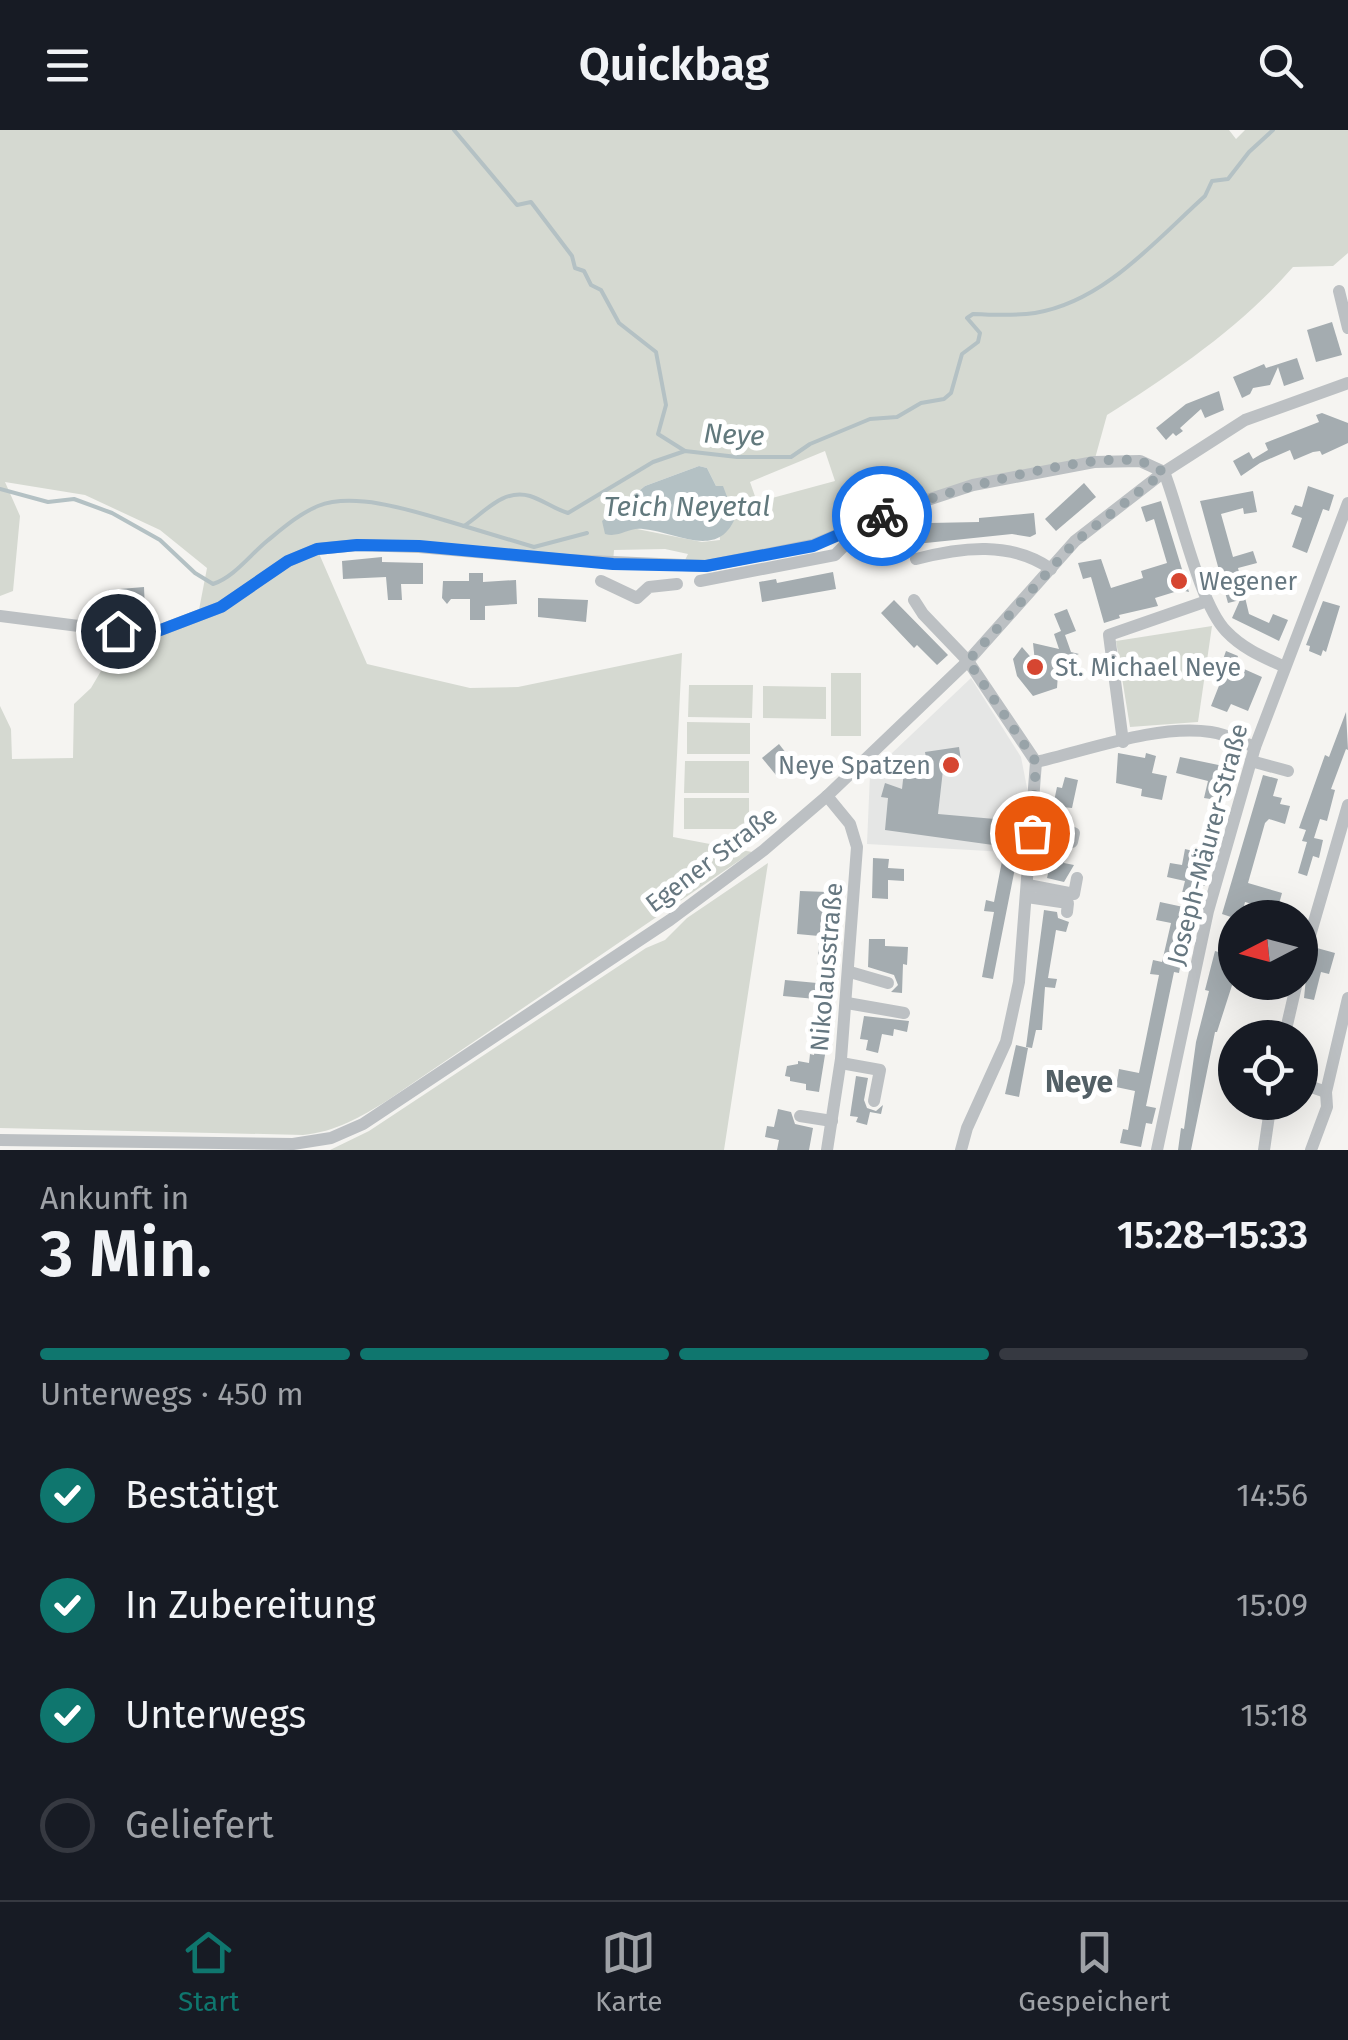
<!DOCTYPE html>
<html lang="de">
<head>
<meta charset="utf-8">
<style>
  body { margin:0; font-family:"Fira Sans",sans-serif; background:#20242c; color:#f1f3f6; height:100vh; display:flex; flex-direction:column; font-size:38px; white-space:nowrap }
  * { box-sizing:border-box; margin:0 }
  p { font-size:32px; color:#9ea1a6 }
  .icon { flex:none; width:55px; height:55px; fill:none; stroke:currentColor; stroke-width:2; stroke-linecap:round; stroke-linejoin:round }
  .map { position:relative; height:1020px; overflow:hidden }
  .drawer { display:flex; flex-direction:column; background:#171b24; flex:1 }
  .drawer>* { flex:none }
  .needle { width:65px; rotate:264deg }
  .tools { position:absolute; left:1218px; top:770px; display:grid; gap:20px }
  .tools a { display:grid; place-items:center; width:100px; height:100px; border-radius:50%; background:#171b24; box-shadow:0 10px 40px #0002; font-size:50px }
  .pin { position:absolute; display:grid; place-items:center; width:85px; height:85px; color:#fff; margin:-42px; border:5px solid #fff; border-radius:50%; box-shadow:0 2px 10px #0007 }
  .courier { position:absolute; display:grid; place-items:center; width:100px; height:100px; margin:-50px; border:8px solid #1a73e8; border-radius:50%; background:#fff; color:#222; box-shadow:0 2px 12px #0007 }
  .headline em { font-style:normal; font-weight:600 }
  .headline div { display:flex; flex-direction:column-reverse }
  .headline { display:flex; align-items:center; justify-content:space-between; height:170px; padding:0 40px }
  h1 { font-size:65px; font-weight:600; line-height:75px }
  .bar { display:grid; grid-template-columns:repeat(4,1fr); gap:15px 10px; align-content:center; height:120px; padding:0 40px }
  .bar i { height:12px; border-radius:8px; background:#363941 }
  .bar .selected { background:#0f766e }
  .bar p { grid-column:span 4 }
  ol { padding:0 40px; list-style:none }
  li { display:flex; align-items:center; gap:30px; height:110px }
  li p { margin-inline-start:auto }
  li .icon { padding:10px; border-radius:50%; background:#0f766e; color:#fff; stroke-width:4 }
  li:last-child { color:#9ea1a6 }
  li i { width:55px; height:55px; border:5px solid #363941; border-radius:50% }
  header { display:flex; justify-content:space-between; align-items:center; height:130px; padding:0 40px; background:#171b24; font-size:45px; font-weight:600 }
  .tabs { display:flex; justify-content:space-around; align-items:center; height:140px; border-top:2px solid #363941; background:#171b24; font-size:28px; color:#9ea1a6 }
  .tabs a { display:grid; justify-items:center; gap:5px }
  .tabs .selected { color:#0f766e }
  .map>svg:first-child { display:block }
  .built { fill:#e5e6e5 }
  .green { fill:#d5d9d1; fill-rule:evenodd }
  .water { fill:#b4c1c4 }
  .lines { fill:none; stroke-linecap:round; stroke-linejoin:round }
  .stream { stroke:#b4c1c4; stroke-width:4 }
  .building { fill:#a4acb0 }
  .minor { stroke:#bcc0c3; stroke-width:12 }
  .done { stroke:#98a3a8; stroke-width:10; stroke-dasharray:0 18 }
  .route { stroke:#1a73e8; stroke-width:12 }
  .poi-dot { fill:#d64631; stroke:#fff; stroke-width:4 }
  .labels { text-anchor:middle; stroke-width:10; stroke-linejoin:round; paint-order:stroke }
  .poi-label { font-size:25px; fill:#667780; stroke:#fff; text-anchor:start }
  .street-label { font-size:25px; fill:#667780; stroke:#fff }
  .water-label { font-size:28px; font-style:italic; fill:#62797d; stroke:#fff }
  .quarter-label { font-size:30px; font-weight:bold; fill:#536066; stroke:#fff }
</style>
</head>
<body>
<header><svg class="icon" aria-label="menu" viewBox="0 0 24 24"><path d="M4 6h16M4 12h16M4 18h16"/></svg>Quickbag<svg class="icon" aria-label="search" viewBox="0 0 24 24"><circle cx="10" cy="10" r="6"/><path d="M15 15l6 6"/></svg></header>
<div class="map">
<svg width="1348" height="1020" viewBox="0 0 1348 1020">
  <rect width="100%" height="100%" fill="#f5f4f1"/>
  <polygon class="built" points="971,548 1021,627 1028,663 1023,723 867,714 870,644"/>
  <g class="green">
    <path d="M0,0h1229l7,9 9,-9h103v123l-15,13 -40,1c-52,60 -120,106 -186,148l-13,47 -121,23 -160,60 -130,19 5,-10 -23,-5 -51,1 -1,13 -194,-16 -102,2 50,115 103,24 48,-1 164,-34 -9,184 79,15 -364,248c-27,17 -53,32 -85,35l-303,-7v-422l11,23 1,30 61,-1 1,-54 17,-16 10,-17 97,-56 9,-47 -47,-38 -75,-35 -80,-13 15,34 -7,75 -13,5zM825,321l10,30 -78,21 -7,-20zM699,336l8,2 9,18 4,54 -18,2 -100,-20 43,-36z"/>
    <polygon points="1212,496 1198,592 1130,597 1116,511"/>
    <rect x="831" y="543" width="30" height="63"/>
    <polygon points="689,555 753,555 752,588 688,587"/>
    <polygon points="763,556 826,557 826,589 763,588"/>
    <polygon points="687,592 750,593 750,624 687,624"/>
    <polygon points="685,631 749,631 749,663 684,663"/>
    <rect x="684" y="668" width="65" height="31"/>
    <polygon points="768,733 724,1020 330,1020 369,1001 646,818 665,810 687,788"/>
  </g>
  <path class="water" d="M699,336l8,2 9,18h7l12,32c-17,42 -59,14 -92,11 -15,-2 -23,9 -38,5l-3,-13 43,-35z"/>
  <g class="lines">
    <g class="stream">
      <polyline points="454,0 517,75 531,72 572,126 575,138 584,141 591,155 601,160 619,193 656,222 666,275 658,304 685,321"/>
      <path d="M0,359l48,13 26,-3 38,14 48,27 35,33 18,11c21,-7 36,-28 54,-43 16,-13 32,-27 51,-35 40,-16 107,9 146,20 20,-13 39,-38 66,-30 13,4 24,13 38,17l85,-51 32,-11 52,6h54l19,-13 60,-25 27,-2 24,-14 23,-4 7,-6 11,-39 16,-12 2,-9 -13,-15 6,-4c20,1 42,2 62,-1 69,-11 121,-73 170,-117l7,-15 16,-2 21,-27 24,-22"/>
      <polyline points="464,396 534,417 587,403"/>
    </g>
  </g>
  <g class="building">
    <polygon points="1332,192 1342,225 1316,232 1307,200"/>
    <polygon points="1297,228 1304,249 1284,256 1278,237 1270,255 1253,258 1250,264 1242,268 1233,247 1264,234 1266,238"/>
    <polygon points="1219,261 1224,280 1205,288 1201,279 1180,298 1183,301 1176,306 1173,303 1166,310 1156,298 1186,274"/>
    <polygon points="1322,283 1348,293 1348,313 1322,325 1320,321 1313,322 1294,330 1290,320 1260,333 1241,346 1233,331 1249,322 1253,329 1268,320 1265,313 1319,292 1316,285"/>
    <polygon points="1084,353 1096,367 1056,401 1045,389"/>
    <polygon points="1308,356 1334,365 1329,381 1323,379 1307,423 1292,417 1302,388 1291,384 1295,375 1302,377"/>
    <polygon points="1253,361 1257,382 1244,384 1243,378 1221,384 1233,427 1253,421 1257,433 1238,438 1249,484 1269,493 1273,484 1288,490 1279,511 1232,488 1240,470 1228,473 1200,371"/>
    <polygon points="1161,371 1189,462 1181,460 1155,468 1158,476 1119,485 1120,488 1104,493 1091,447 1083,449 1078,433 1101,429 1111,458 1143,448 1141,441 1167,433 1154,389 1146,392 1141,377"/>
    <polygon points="1034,383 1036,404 1030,407 1012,404 916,414 915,397 928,396 929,393 979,392 979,388"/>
    <polygon points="382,427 382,432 423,433 423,454 401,454 402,470 388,470 386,447 343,449 342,431"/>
    <polygon points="833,442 836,459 762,472 759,452 776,449 777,453"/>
    <polygon points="469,443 483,443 483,452 516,450 517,474 485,476 485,490 470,490 470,469 451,469 447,474 442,468 443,451 469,451"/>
    <polygon points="144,457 145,481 118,484 119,491 105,489 103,474 109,473 108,460"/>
    <polygon points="538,468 588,470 586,492 538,487"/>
    <polygon points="894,470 948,525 937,535 917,515 914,518 881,483"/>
    <polygon points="1323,471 1340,476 1326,522 1323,520 1321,526 1309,521 1310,516 1306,515"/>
    <polygon points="1067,479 1076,501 1065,505 1071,522 1079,524 1052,534 1058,544 1057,558 1033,566 1017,546 1013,529 1022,517 1035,532 1033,513 1059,519 1054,504 1061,501 1054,484"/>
    <polygon points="1226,521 1238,526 1235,535 1262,547 1248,581 1231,574 1227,582 1211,576 1222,548 1217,546"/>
    <polygon points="1346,582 1348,620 1346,619 1331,659 1335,660 1327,691 1320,689 1314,708 1323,710 1319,728 1313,726 1307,746 1298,743 1307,712 1302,711 1306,700 1299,698 1325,625 1329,627"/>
    <polygon points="779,614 793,632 776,645 762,628"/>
    <polygon points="959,617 962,637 943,640 938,684 995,689 993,715 885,700 888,668 881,667 885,653 902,659 905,632 927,634 925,622"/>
    <polygon points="1118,623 1145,628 1146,623 1156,626 1152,643 1167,646 1162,670 1141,666 1142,659 1116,653"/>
    <polygon points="1180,627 1233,638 1223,671 1204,668 1208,651 1176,643"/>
    <polygon points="1263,645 1278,649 1273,666 1282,668 1280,674 1290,676 1285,694 1269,689 1265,693 1248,753 1282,763 1277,781 1245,772 1241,788 1235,788 1235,846 1217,902 1215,902 1191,1020 1178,1020 1181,998 1184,999 1196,912 1209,861 1205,860 1215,821 1222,823 1231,787 1222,784"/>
    <polygon points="1065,647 1078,650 1072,678 1053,676 1057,657 1062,658"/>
    <polygon points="1056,709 1062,711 1066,720 1064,733 1074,735 1064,752 1047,748"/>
    <polygon points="1185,719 1201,723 1212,730 1205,756 1198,755 1195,770 1181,767 1185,751 1167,747 1170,733 1182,735"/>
    <polygon points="1003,726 1017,728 993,849 982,847 994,782 984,781 986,770 994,772"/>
    <polygon points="873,728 889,729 888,738 904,739 904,751 888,750 888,769 872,768"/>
    <polygon points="800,761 828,762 827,781 837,782 830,894 819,962 806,960 806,954 790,951 790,947 785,946 787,936 798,934 798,931 809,933 810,924 814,925 816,907 811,906 816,869 783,866 785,850 817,853 819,806 797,804"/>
    <polygon points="1160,772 1188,778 1186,787 1196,790 1186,827 1182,826 1179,843 1174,842 1146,976 1156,978 1152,994 1146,993 1141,1017 1120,1013 1123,999 1128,1000 1135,961 1116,957 1119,939 1139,943 1159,845 1150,844 1153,830 1162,832 1171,793 1156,790"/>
    <polygon points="1044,780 1057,782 1058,788 1069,792 1066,802 1056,800 1048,848 1057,849 1055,858 1045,857 1042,900 1036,900 1032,918 1026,917"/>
    <polygon points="869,809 885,809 885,816 908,817 907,835 903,834 902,863 891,862 898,855 894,845 868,837"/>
    <polygon points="1317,818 1335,823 1329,844 1321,842 1314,870 1304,868 1306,848"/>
    <polygon points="864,886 909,891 907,902 894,899 893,906 882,904 878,923 866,920 868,910 860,909"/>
    <polygon points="1016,915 1028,918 1019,967 1005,964"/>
    <polygon points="856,946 868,948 864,970 867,978 876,981 883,975 881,984 870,982 867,995 856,992 858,987 850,986"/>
    <polygon points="778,979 791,982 795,994 813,998 809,1020 777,1020 779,1010 765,1007 767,996 774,997"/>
  </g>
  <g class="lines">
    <g class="minor">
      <polyline points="1339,161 1348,198"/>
      <path d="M916,429c46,-12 95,-18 135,10"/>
      <polyline points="601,451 637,468 649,457 677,454"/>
      <polyline points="700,451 835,425 846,414 849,401"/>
      <polyline points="914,470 923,484 968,531 1036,632 1019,852 1006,912 967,998 961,1020"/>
      <path d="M0,486l118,15 11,11 92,-35 67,-46 29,-12 40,-4 62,2 147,13 140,6 107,-21 78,-33 82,-27 121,-23 46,-1 24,11c16,40 35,131 62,159 17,18 37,26 59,36"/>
      <polyline points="1123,612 1109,505 1207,471"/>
      <polyline points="1251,631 1288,641"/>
      <path d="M1036,632c53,-12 121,-38 175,-30 15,2 30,10 44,15"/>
      <polyline points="1032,694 1074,703 1072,712"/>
      <polyline points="1028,755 1074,764 1077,748"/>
      <polyline points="1027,767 1068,773 1067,782"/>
      <polyline points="1300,840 1348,675"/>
      <polyline points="850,842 888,853"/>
      <polyline points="847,873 904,883"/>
      <polyline points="1284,908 1297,852"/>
      <polyline points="841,933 880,940 874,971"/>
      <polyline points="1300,953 1326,962 1348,868"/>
      <polyline points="800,986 832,991"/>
      <polyline points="0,1010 293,1014 331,1008 363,994 670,790 764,720 827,666 968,531 1075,411 1164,342 1245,290 1348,253"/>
      <polyline points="827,1020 841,929 857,717 850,694 827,666"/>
      <polyline points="1157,1020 1208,781 1255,617 1348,373"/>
      <polyline points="1264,1020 1271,972"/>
      <polyline points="1311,1020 1327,977 1326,962"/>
    </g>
  </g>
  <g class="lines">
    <path class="done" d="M882,386c47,-21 214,-67 260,-54 8,2 15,7 22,10l-89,70 -107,119 68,101 -4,71"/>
    <polyline class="route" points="118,501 129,512 221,477 288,431 317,419 357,415 419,416 613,434 706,436 813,416 882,386"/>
  </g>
  <g class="poi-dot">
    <circle cx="1179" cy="451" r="10"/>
    <circle cx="1035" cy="537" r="10"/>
    <circle cx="951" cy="635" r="10"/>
  </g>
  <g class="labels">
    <g class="poi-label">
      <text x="1199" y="460">Wegener</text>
      <text x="1055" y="546">St. Michael Neye</text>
      <text x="931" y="644" text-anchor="end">Neye Spatzen</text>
    </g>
    <g class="street-label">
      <text transform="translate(1207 714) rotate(-75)" y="9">Joseph-Mäurer-Straße</text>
      <text transform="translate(711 729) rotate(-37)" y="9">Egener Straße</text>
      <text transform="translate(826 837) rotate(-85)" y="9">Nikolausstraße</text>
    </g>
    <g class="water-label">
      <text transform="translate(734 304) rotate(3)" y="10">Neye</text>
      <text x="687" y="386">Teich Neyetal</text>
    </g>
    <g class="quarter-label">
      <text x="1079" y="962">Neye</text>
    </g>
  </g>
</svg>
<div class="tools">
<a><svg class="needle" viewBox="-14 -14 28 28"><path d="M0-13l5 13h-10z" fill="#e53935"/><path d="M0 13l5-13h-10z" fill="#9ea1a6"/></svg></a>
<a><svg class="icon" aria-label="locate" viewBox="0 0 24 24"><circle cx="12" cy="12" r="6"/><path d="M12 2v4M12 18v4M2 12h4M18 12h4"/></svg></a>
</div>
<div class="pin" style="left:1032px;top:703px;background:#ea580c"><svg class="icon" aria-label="bag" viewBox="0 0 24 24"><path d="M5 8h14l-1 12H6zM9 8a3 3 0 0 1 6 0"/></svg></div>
<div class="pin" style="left:118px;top:501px;background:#1f2937"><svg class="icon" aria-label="home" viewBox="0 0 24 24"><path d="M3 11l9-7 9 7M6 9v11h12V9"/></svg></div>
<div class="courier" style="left:882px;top:386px"><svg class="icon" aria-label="bike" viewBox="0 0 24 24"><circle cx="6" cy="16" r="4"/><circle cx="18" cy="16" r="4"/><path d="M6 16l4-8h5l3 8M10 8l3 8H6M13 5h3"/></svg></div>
</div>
<section class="drawer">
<div class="headline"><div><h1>3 Min.</h1><p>Ankunft in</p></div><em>15:28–15:33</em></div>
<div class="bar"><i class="selected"></i><i class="selected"></i><i class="selected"></i><i></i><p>Unterwegs · 450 m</p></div>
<ol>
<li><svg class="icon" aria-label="check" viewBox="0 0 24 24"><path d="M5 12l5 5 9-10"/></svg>Bestätigt<p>14:56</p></li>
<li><svg class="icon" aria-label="check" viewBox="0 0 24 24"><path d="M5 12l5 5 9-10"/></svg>In Zubereitung<p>15:09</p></li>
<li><svg class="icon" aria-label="check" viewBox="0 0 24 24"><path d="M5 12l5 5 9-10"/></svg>Unterwegs<p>15:18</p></li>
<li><i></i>Geliefert</li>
</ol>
</section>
<nav class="tabs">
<a class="selected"><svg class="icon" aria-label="home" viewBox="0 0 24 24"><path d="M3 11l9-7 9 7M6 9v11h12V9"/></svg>Start</a>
<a><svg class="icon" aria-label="map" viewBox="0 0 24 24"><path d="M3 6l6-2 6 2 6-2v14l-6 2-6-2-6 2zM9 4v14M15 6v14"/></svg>Karte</a>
<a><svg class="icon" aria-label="saved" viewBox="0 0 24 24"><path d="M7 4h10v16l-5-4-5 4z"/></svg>Gespeichert</a>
</nav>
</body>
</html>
